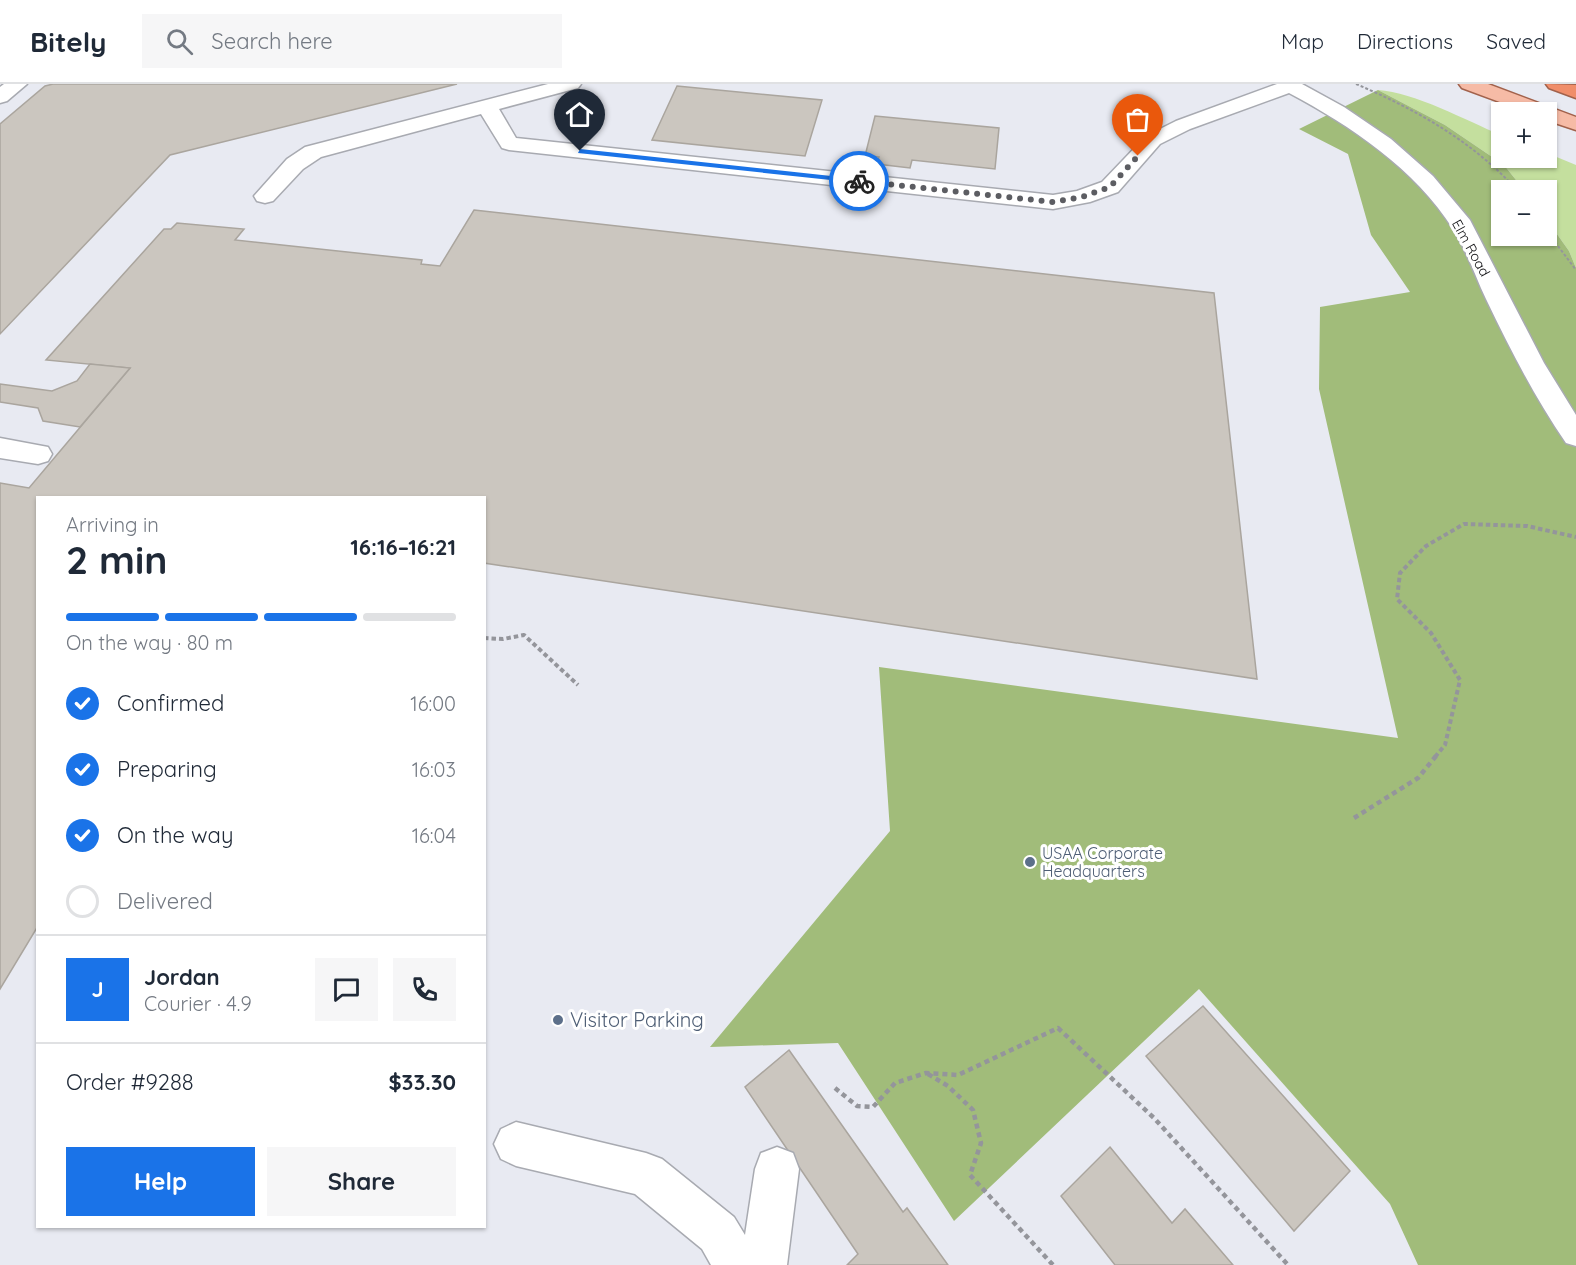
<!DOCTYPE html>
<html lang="en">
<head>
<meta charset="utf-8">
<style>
  body { margin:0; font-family:Quicksand,sans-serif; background:#f6f6f7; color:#1f2937; height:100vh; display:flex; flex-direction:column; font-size:22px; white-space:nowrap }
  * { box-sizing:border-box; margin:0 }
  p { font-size:20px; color:#747a83 }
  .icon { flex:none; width:33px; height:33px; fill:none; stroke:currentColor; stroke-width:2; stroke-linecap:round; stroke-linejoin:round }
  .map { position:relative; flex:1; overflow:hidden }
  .details { position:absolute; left:36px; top:412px; width:450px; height:732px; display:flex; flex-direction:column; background:#fff; border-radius:0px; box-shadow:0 2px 4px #0004 }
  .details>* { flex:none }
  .controls { position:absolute; left:1491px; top:18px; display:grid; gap:12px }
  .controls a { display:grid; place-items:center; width:66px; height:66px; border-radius:0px; background:#fff; box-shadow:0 2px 4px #0004; font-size:30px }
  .pin { position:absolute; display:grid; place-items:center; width:51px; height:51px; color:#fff; margin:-62px -26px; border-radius:50% 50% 50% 0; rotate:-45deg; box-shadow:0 0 6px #0007 }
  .pin .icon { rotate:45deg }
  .courier { position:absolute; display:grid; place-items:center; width:60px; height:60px; margin:-30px; border:4px solid #1a73e8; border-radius:50%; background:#fff; color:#222; box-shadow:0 2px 8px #0007 }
  .headline em { font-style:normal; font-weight:800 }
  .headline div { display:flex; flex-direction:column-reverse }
  .headline { display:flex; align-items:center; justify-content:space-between; height:102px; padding:0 30px }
  h1 { font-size:39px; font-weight:800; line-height:45px }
  .bar { display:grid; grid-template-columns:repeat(4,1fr); gap:9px 6px; align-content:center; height:72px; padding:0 30px }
  .bar i { height:8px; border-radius:4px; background:#e0e1e3 }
  .bar .current { background:#1a73e8 }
  .bar p { grid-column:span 4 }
  .line { display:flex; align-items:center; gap:15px; padding:0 30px; border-top:2px solid #e0e1e3 }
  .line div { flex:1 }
  .round { display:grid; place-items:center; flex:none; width:63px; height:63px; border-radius:0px; background:#f6f6f7 }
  ol { padding:0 30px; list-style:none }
  li { display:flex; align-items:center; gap:18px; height:66px }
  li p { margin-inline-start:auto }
  li .icon { padding:6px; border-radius:50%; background:#1a73e8; color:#fff; stroke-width:4 }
  li:last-child { color:#747a83 }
  li i { width:33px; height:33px; border:3px solid #e0e1e3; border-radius:50% }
  .cta { display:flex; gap:12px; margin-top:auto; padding:12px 30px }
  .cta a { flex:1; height:69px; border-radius:0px; background:#1a73e8; color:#fff; font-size:24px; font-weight:800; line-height:69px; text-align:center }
  .cta a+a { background:#f6f6f7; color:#1f2937 }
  header { display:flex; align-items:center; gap:36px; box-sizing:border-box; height:84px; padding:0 30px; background:#fff; border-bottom:2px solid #e0e1e3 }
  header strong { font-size:28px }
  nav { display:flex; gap:33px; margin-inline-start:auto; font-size:21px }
  .search { width:420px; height:54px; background:#f6f6f7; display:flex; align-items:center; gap:15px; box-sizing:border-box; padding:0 21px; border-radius:0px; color:#747a83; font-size:22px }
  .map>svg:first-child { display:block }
  .green { fill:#c4df9e }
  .forest { fill:#a1bc7a }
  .building { fill:#cbc6bf; stroke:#aaa59e; stroke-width:1.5 }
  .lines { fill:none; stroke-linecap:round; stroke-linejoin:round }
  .minor-casing { stroke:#a8aab1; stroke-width:3 }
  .major-casing { stroke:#a2624c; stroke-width:3 }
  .highway-casing { stroke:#a2624c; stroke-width:3 }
  .path-far2 { stroke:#94959b; stroke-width:2; stroke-dasharray:3 2; stroke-linecap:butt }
  .path-far1 { stroke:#94959b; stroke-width:4; stroke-dasharray:4.5 3; stroke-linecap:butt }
  .path { stroke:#94959b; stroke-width:4.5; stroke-dasharray:5 4; stroke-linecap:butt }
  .minor { fill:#fff; fill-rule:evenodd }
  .major { fill:#f6bba6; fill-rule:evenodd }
  .highway { fill:#f08e6a; fill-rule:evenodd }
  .route { fill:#1a73e8 }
  .done { stroke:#5c5d62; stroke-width:6; stroke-dasharray:0 10.8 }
  .service-dot { fill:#5c6f8a; stroke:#fff; stroke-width:2 }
  .labels { text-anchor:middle; stroke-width:6; stroke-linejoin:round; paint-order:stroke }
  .far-street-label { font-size:14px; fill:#111114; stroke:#fff }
  .service-label { font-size:16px; fill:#4e5e75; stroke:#fff; text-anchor:start }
  .near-service-label { font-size:20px; fill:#4e5e75; stroke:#fff; text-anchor:start }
</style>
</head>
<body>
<header>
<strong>Bitely</strong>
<div class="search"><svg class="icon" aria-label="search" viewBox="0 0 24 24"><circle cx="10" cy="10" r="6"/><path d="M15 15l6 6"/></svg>Search here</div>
<nav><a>Map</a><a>Directions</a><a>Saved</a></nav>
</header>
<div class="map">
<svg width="1576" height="1181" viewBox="0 0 1576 1181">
  <rect width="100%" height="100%" fill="#e8eaf2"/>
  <path class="green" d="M1378,6c36,2 89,31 123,45l1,23h44l1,-5 29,12v103l-7,-17 -22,-31 -1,-30h-22l-20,-25 -59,-40z"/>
  <polygon class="forest" points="1378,6 1445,41 1504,81 1524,106 1502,106 1502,152 1546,152 1547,136 1569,167 1576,184 1576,1181 1418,1181 1390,1120 1199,905 954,1137 838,959 710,963 890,747 879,583 1398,654 1319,305 1320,223 1410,208 1371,151 1348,70 1299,45"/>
  <g class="building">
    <polygon points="53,0 457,0 170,71 0,250 0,40 45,2"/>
    <polygon points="677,2 822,16 805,72 652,56"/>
    <polygon points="875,32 999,44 995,85 912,76 910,84 877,80 879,73 865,72"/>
    <polygon points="474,126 1214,209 1257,595 484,479 484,414 38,414 38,842 0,905 0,399 29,404 130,284 46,276 164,145 171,145 177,139 244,145 235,156 422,176 421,180 440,182"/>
    <polygon points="90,280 130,284 80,343 43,337 38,324 0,318 0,300 52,307 77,297"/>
    <polygon points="1203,922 1350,1087 1294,1147 1146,972"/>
    <polygon points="789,966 903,1128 907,1124 948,1181 847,1181 858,1170 745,1003"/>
    <polygon points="1110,1063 1172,1139 1185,1125 1233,1181 1115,1181 1061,1112"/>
  </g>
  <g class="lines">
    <g class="minor-casing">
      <g id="minor">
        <polygon points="4,0 27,0 7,17 0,19 0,3"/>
        <path d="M548,0h33l-3,4 -79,21 17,29 537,57 24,-4 25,-9 44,-46 30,-15 101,-37h25l42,23 47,32 42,37 37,44 74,143 32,52v31l-10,-3c-31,-45 -56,-94 -80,-144 -11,-23 -19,-48 -33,-70 -38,-60 -102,-103 -164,-136l-99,36 -30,15 -42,48 -28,10 -37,7 -544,-59 -7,-2 -21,-34 -160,43 -18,12 -30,32 -8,2 -8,-2 -3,-5 33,-37 18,-12z"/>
        <polygon points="0,354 48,363 52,370 48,377 38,380 0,374"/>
        <polygon points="516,1038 646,1069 662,1075 734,1133 745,1151 755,1085 761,1069 777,1063 793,1069 799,1085 787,1181 711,1181 702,1165 635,1110 516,1082 501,1075 494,1060 501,1045"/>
      </g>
    </g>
    <g class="major-casing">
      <polygon id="major" points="1459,0 1488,0 1576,33 1576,46 1546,36 1546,28 1527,28 1462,4"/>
    </g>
    <g class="highway-casing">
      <polygon id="highway" points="1546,0 1576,1 1576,14 1549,4"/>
    </g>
    <g class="path-far2">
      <path d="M1356,0c61,26 116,57 161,106"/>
      <polyline points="1546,146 1576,186"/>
    </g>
    <g class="path-far1">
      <polyline points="484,554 503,555 524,551 578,601"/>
      <polyline points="1435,673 1445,661 1460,596 1431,549 1397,515 1400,489 1426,462 1464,440 1527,442 1576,453"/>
    </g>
    <g class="path">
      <polyline points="1354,734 1418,694 1436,672"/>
      <polyline points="928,990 948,1002 973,1026 981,1059 970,1091 1053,1181"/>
      <polyline points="835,1004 857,1022 873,1023 895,999 926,989 958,991 1058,944 1154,1034 1288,1181"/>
    </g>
    <use href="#minor" class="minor"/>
    <use href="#major" class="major"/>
    <use href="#highway" class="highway"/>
  </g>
  <polygon class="route" points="580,65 859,95 862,97 859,99 578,69"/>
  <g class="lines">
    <polyline class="done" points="859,97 1053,118 1082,113 1110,103 1138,72"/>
  </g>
  <g class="service-dot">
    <circle cx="1030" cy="778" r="6"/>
    <circle cx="558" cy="936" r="6"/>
  </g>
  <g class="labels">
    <g class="far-street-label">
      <text transform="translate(1471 164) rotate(61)" y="5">Elm Road</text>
    </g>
    <g class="service-label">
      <text x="1042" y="775">USAA Corporate<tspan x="1042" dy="18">Headquarters</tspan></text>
    </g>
    <g class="near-service-label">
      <text x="570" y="943">Visitor Parking</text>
    </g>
  </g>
</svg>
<div class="controls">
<a>+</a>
<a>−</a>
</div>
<div class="pin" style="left:1138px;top:72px;background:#ea580c"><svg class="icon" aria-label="bag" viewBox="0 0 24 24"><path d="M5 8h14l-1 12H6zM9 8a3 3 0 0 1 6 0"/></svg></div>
<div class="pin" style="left:580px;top:67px;background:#1f2937"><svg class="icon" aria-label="home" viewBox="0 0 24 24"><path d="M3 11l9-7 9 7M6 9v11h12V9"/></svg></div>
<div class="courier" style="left:859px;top:97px"><svg class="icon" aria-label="bike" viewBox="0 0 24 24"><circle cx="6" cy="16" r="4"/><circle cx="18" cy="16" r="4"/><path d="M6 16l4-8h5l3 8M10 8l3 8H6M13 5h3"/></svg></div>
<section class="details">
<div class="headline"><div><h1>2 min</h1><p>Arriving in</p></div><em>16:16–16:21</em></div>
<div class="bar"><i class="current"></i><i class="current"></i><i class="current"></i><i></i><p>On the way · 80 m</p></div>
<ol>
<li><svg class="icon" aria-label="check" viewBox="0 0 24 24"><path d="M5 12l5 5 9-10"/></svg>Confirmed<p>16:00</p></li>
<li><svg class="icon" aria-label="check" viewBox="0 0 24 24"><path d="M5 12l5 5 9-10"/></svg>Preparing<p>16:03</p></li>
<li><svg class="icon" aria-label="check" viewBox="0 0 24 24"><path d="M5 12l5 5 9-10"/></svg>On the way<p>16:04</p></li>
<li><i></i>Delivered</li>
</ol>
<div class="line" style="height:108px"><b class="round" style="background:#1a73e8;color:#fff">J</b><div><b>Jordan</b><p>Courier · 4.9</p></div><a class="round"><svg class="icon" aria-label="chat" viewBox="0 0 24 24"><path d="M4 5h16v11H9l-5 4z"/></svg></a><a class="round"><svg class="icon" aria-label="phone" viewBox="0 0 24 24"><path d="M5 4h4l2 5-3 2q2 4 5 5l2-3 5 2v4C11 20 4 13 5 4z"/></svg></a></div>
<div class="line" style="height:78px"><div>Order #9288</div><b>$33.30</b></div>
<div class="cta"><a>Help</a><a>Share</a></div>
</section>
</div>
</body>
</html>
